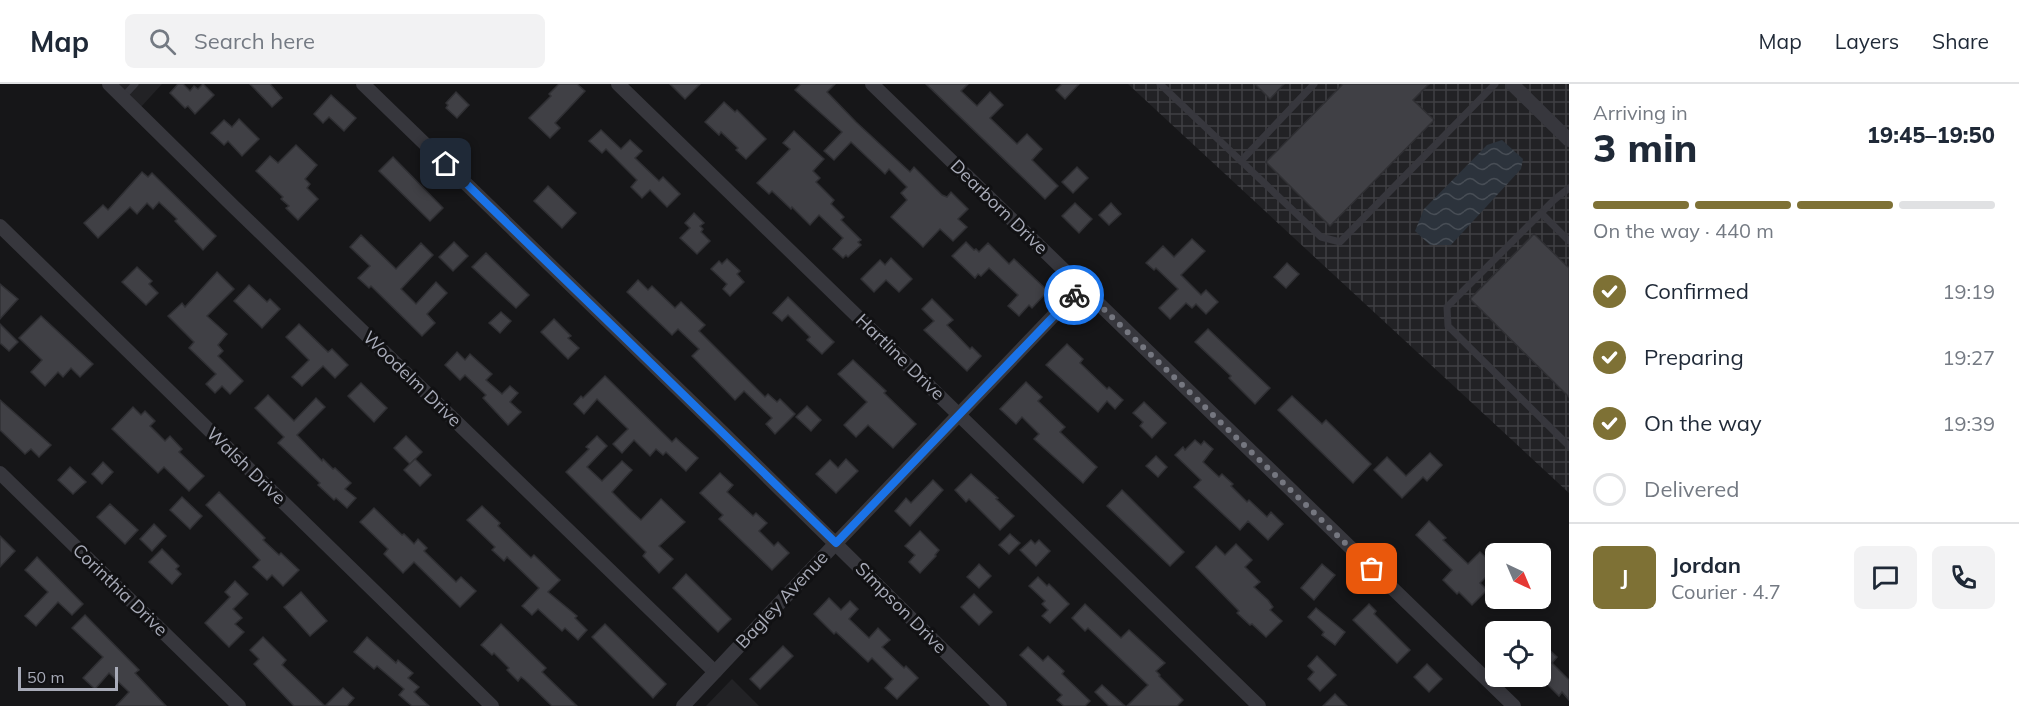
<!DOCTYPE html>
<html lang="en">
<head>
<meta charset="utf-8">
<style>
  body { margin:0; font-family:Mulish,sans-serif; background:#f2f2f3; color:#1f2937; height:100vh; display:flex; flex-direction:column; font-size:22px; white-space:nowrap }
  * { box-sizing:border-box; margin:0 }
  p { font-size:20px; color:#747a83 }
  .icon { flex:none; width:33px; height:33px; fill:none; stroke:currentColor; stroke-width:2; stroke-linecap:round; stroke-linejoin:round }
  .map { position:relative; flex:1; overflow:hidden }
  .details { display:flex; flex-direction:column; background:#fff; width:450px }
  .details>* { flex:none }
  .needle { width:39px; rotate:136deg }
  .tools { position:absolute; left:1485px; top:459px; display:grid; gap:12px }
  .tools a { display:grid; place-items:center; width:66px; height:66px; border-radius:9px; background:#fff; box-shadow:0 3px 9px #0003; font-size:30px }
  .scale { position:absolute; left:18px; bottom:15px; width:100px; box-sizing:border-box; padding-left:6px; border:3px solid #a8abb8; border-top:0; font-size:16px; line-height:21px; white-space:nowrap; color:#a8abb8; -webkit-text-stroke:4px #111113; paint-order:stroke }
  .pin { position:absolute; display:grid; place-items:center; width:51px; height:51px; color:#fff; margin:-26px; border-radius:12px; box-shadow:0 3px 9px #0006 }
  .courier { position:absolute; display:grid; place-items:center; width:60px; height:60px; margin:-30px; border:4px solid #1a73e8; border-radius:50%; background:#fff; color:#222; box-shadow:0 2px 8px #0007 }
  .head em { font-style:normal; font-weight:800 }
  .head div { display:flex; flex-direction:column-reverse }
  .head { display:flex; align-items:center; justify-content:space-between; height:102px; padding:0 24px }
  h1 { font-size:39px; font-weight:800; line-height:45px }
  .bar { display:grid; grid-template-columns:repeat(4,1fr); gap:9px 6px; align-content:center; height:72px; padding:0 24px }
  .bar i { height:8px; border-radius:4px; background:#e0e1e3 }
  .bar .on { background:#7e7135 }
  .bar p { grid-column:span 4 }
  .line { display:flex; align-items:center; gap:15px; padding:0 24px; border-top:2px solid #e0e1e3 }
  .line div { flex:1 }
  .round { display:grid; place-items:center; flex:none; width:63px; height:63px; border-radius:9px; background:#f2f2f3 }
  ol { padding:0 24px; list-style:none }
  li { display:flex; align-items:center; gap:18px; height:66px }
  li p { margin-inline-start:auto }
  li .icon { padding:6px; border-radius:50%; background:#7e7135; color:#fff; stroke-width:4 }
  li:last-child { color:#747a83 }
  li i { width:33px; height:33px; border:3px solid #e0e1e3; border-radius:50% }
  header { display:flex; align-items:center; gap:36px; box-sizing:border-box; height:84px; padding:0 30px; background:#fff; border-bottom:2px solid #e0e1e3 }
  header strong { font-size:28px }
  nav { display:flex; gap:33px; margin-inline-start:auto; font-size:21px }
  .search { width:420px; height:54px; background:#f2f2f3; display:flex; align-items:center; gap:15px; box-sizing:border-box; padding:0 21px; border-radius:9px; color:#747a83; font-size:22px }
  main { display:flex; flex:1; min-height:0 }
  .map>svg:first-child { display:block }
  .built { fill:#222225 }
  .industrial { fill:url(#industrial-grid) }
  .water { fill:url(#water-waves) }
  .building { fill:#404045; stroke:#303034; stroke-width:1.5 }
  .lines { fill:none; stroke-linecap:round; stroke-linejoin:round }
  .lane { stroke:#37373d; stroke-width:7 }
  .street { stroke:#37373d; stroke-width:14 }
  .done { stroke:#757780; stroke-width:6; stroke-dasharray:0 10.8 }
  .route { stroke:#1a73e8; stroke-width:8 }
  .labels { text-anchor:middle; stroke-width:6; stroke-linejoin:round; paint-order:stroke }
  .street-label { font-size:18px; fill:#a8abb8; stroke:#111113 }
</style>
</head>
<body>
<header>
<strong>Map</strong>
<div class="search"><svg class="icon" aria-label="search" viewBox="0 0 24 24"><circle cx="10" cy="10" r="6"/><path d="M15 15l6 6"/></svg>Search here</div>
<nav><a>Map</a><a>Layers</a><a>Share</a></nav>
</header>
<main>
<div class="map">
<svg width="1569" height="622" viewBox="0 0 1569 622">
  <defs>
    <pattern id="industrial-grid" width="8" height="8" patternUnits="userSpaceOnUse" patternTransform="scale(1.5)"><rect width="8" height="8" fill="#222225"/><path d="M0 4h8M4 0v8" fill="none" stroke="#3f3f43"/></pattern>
    <pattern id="water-waves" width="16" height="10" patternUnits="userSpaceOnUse" patternTransform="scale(1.5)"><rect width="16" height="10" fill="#2c333c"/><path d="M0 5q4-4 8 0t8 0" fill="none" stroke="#484e56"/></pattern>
  </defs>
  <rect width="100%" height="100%" fill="#161618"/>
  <g class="built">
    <polygon points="116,0 162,0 140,24"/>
    <polygon points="732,595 759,622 706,622"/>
  </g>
  <polygon class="industrial" points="1128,0 1569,0 1569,409"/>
  <polygon class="water" points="1502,56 1523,75 1521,85 1451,161 1430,161 1415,147 1424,125 1487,61"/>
  <g class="building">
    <polygon points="178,0 183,0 190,7 194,2 198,5 203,0 214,11 195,30 188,22 185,24 170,9"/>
    <polygon points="250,0 270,0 282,14 272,23"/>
    <polygon points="559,0 577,0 585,7 555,39 560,44 550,54 529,34 551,12 549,10"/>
    <polygon points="670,0 700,0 685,15"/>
    <polygon points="801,0 835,0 827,8 856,38 910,88 914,83 942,111 947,113 951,108 968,125 958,135 967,143 953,157 940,145 923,163 891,133 907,116 901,109 907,103 889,85 885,90 851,58 834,76 824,67 842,48 795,6"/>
    <polygon points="926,0 968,0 961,7 977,22 990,8 1003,21 990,34 1017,60 1027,50 1042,65 1032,76 1058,102 1045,115"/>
    <polygon points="1062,0 1079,0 1065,15 1056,6"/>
    <polygon points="1255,0 1284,0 1270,15"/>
    <polygon points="1343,0 1429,0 1413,16 1434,36 1330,142 1266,78"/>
    <polygon points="456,8 469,21 457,34 446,24 448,21 446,19"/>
    <polygon points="331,11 356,34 344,47 329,33 323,39 314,30"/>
    <polygon points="724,18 735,28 737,26 766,55 746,75 736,66 738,64 721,48 719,51 705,38"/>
    <polygon points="239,35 259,55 242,72 228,57 224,61 211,49 224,36 232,43"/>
    <polygon points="601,46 621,65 630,56 642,67 635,74 659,97 663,93 680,110 667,123 650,106 642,114 631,103 637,96 606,65 602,69 589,57"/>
    <polygon points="794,47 824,75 813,87 820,94 816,98 834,116 831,120 844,133 841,136 861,156 858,158 861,161 848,173 846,171 843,174 833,165 843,154 819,131 810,141 792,123 791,125 772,107 769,110 757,99 790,65 783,59"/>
    <polygon points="296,61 317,81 305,95 310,100 307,104 318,115 298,136 286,124 289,122 281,115 283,113 256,87 270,72 278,79"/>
    <polygon points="393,73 443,124 430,137 379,87"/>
    <polygon points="1077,83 1088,94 1073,109 1062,98"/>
    <polygon points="142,88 148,93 152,89 216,152 203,166 175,137 177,135 159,118 153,125 147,119 137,130 130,123 98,154 84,139 103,121 108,126"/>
    <polygon points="548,102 576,129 562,144 534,117"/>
    <polygon points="1075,119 1092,135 1079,149 1062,132"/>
    <polygon points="1111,119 1121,130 1109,141 1099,131"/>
    <polygon points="694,129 704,139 700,142 703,145 701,148 710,157 697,170 680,154 690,144 685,139"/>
    <polygon points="1534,150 1569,184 1569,313 1470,215"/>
    <polygon points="361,151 396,185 421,159 433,171 401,205 416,220 436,198 447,209 427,230 435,239 422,252 371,202 369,204 358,194 370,182 350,163"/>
    <polygon points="1192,155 1205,167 1181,191 1201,211 1206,206 1218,218 1206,230 1196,220 1192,224 1186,219 1170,235 1159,224 1178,205 1156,184 1154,186 1146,179 1163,162 1174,173"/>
    <polygon points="454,158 468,172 453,187 439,173"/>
    <polygon points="966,158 974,166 976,165 979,168 988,159 1009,180 1014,175 1048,207 1032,224 1029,221 1019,232 1008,222 1018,211 989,184 981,192 978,190 975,194 952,172"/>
    <polygon points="486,169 529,211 516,224 472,183"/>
    <polygon points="891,174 912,195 899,208 886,196 874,208 861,195 880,176 885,181"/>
    <polygon points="727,175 740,187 737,190 744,198 730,212 723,205 727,200 711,185 719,177 722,180"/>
    <polygon points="1287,179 1299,190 1286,204 1274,193"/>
    <polygon points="137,183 152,197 149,200 158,209 146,221 122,198"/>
    <polygon points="217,188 234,205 207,232 227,250 218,261 223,267 218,272 243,297 230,310 222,302 215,309 206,300 216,290 189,264 194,258 168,232 182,219 185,223"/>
    <polygon points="638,196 648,206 652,202 675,224 681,218 705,241 699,247 765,313 768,310 777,318 780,315 795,330 775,350 766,340 772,334 744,307 735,316 692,272 699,265 678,245 672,251 627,208"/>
    <polygon points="0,200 18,215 0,235"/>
    <polygon points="249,201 267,218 270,215 280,225 262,244 234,217"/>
    <polygon points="788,213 834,258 822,270 807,256 810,253 788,231 782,237 773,229"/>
    <polygon points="932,215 953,236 947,241 970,265 972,263 981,272 967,287 924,246 934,237 922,225"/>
    <polygon points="501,228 511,237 500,249 489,239"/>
    <polygon points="41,232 93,280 80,293 71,284 63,293 58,288 45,302 31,288 42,276 19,254"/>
    <polygon points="554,235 571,252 568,254 579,264 568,275 541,248"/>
    <polygon points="0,240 18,258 9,267 0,259"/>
    <polygon points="299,240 328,268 332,265 348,281 335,294 323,282 302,302 292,293 309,276 286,253"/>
    <polygon points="1208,245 1270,304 1255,320 1229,294 1231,292 1195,258"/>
    <polygon points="1067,260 1083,275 1080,279 1107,305 1109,303 1123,316 1115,325 1107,317 1098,328 1046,281"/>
    <polygon points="457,268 465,276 470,270 492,290 486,296 502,310 510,302 518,309 510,318 521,328 508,341 483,314 486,311 465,291 460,296 445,281"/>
    <polygon points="853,276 886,307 884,309 916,340 893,364 868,341 856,353 844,341 867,318 838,290"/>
    <polygon points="605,292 672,358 676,354 698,374 686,387 666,368 663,371 656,365 650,372 634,356 622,369 613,360 628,345 597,315 584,330 574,320 581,312 583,314"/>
    <polygon points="1026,298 1042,313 1038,317 1065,343 1060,348 1097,383 1083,399 1034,355 1039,350 1022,333 1016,340 1000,325"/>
    <polygon points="361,299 387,324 374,338 348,312"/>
    <polygon points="268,311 294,337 316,314 325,323 297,351 322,377 323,375 333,385 335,384 351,399 345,405 356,414 347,424 336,414 334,416 318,401 320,399 278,359 284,353 255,324"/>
    <polygon points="1292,312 1322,340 1326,336 1371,380 1353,399 1278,326"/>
    <polygon points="0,316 51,361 39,373 31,365 25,370 0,346"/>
    <polygon points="1144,318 1166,339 1152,354 1140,342 1143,338 1133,329"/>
    <polygon points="807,322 821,336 811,347 796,333"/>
    <polygon points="133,323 141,331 145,327 155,337 150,342 165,357 170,352 182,365 179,368 204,392 189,407 164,383 158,389 112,345"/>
    <polygon points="406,352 422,368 410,380 394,364"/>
    <polygon points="597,352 607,362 587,383 602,397 622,377 632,386 612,408 630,426 641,436 661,415 685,438 659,462 673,475 659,489 643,472 646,468 566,388 589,365 586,363"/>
    <polygon points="1195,356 1201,361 1204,357 1213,365 1203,378 1219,393 1222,390 1233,400 1231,402 1247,418 1249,416 1267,433 1271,428 1283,440 1268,456 1248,437 1240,446 1194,403 1201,396 1175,371 1183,363 1185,366"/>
    <polygon points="1430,369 1442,381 1427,397 1423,393 1402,414 1374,386 1387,373 1406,392"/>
    <polygon points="1156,372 1167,383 1158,393 1146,382"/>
    <polygon points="415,375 431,391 420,402 404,386"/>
    <polygon points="846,375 858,387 836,409 816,390 830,376 838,384"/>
    <polygon points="103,378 113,388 102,400 92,390"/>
    <polygon points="70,383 86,398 73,410 58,396"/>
    <polygon points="720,389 733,401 727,408 753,432 756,429 767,439 759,447 774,462 778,458 789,469 772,486 719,435 723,431 700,409"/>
    <polygon points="971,390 998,414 996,415 1014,432 1000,446 969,415 966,418 955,406"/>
    <polygon points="933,396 943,406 910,442 895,427 906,414 911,419"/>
    <polygon points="1122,406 1184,468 1170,482 1107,422"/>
    <polygon points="219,408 265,454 263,456 279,471 281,469 299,486 283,502 272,491 267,496 253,483 260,476 206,421"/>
    <polygon points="182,413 202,432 190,445 170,426"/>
    <polygon points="110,420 138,446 125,460 97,433"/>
    <polygon points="482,422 500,439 498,442 531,474 534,471 560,496 548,508 577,532 575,534 587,546 578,556 565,544 562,547 538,525 532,531 522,522 539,504 507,473 504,477 492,466 495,463 467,436"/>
    <polygon points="374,424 402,451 404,450 414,460 418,455 427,464 424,467 456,498 461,493 476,507 460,523 414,478 403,489 384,470 388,465 360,438"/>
    <polygon points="1429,437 1446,454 1443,456 1468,480 1480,468 1496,483 1480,499 1487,506 1472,521 1459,508 1457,510 1443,496 1452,486 1416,451"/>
    <polygon points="154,440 166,452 152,467 140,455"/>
    <polygon points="920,447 939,466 935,471 936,472 920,489 909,478 915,471 905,462"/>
    <polygon points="1010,450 1020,459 1009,470 999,461"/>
    <polygon points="0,452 15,467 0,483"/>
    <polygon points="1031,456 1035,460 1039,456 1050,467 1036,482 1020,466"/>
    <polygon points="1236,460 1252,476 1245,483 1260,498 1254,503 1268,516 1273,523 1270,526 1282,537 1266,553 1252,540 1250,541 1237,529 1239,527 1196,483 1216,462 1225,471"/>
    <polygon points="162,465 179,482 176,485 181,490 172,500 149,478"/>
    <polygon points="37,473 83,520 72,531 58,518 36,542 25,532 48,508 25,486"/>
    <polygon points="979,480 991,492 979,504 967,493"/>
    <polygon points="1322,480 1335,491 1314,516 1301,504"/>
    <polygon points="686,490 731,535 718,548 673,504"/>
    <polygon points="1038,493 1047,502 1049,500 1069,520 1050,539 1042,532 1048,526 1042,520 1045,517 1029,502"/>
    <polygon points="235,497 248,510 233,525 242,534 235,540 244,548 229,563 205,539 230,513 225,508"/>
    <polygon points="301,508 327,537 310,552 284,523"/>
    <polygon points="974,510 992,528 979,541 961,523"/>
    <polygon points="829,514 841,526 850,517 858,525 849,535 869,554 878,544 890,556 882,563 904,584 906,582 918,594 897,615 885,604 893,595 872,574 868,578 836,548 834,550 814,530"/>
    <polygon points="1085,520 1121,554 1129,546 1165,579 1156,587 1160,591 1159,592 1183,616 1177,622 1127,622 1148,601 1088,544 1085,547 1072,534"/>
    <polygon points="1369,520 1376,527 1374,530 1410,566 1397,579 1353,536"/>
    <polygon points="1316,524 1345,548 1335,561 1322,551 1324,548 1308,533"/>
    <polygon points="85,531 139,586 135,589 166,622 116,622 129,608 109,589 95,605 83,594 103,573 72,544"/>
    <polygon points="501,540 546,584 542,588 577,622 552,622 525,596 521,593 518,597 507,586 509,584 494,569 492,571 481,561"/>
    <polygon points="605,540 666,600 653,614 592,553"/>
    <polygon points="263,553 286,576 282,581 325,622 343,604 354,614 347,622 294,622 254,580 259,575 250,566"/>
    <polygon points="367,553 396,579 398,576 413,589 408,594 419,603 414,608 429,622 412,622 399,611 404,605 377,582 374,585 354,568"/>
    <polygon points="1540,557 1557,573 1552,579 1569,596 1569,616 1562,608 1559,612 1547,600 1549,597 1540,590"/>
    <polygon points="783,562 793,572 760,605 750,595"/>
    <polygon points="1028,563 1043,577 1048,572 1064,587 1062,590 1090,617 1085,622 1064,622 1057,616 1062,611 1020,571"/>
    <polygon points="1317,572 1336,591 1320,607 1308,595 1314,588 1308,582"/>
    <polygon points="1427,580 1442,595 1429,608 1414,593"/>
    <polygon points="1102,601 1125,622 1109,622 1095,608"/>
    <polygon points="1335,610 1347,622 1323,622"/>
  </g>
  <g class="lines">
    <g class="lane">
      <polyline points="1160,0 1241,77 1314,0"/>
      <polyline points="123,13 135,0"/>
      <polyline points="1241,77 1321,153 1340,158 1495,0"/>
      <polyline points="1569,104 1554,116 1447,223 1448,242 1569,362"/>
      <polyline points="1541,129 1569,157"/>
    </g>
    <g class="street">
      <polyline points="109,0 234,123 715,588"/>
      <polyline points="363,0 712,338 1000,622"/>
      <polyline points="618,0 1259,622"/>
      <polyline points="872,0 1514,622"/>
      <polyline points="1512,0 1569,56"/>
      <polyline points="0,142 492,622"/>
      <polyline points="0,389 239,622"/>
      <polyline points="683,622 836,459 1081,203"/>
    </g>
  </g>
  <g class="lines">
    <polyline class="done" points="1074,211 1081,203 1372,485"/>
    <polyline class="route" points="446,80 836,459 1074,211"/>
  </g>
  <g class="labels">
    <g class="street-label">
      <text transform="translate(999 123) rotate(44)" y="6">Dearborn Drive</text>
      <text transform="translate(900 273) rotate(44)" y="6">Hartline Drive</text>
      <text transform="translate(412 295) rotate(44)" y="6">Woodelm Drive</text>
      <text transform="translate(246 382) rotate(44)" y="6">Walsh Drive</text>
      <text transform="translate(120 506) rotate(44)" y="6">Corinthia Drive</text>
      <text transform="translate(782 516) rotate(-47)" y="6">Bagley Avenue</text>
      <text transform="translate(901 524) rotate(45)" y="6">Simpson Drive</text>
    </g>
  </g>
</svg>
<div class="tools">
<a><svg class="needle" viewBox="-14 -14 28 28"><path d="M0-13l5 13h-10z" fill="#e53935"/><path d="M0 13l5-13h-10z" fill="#747a83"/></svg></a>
<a><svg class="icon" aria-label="locate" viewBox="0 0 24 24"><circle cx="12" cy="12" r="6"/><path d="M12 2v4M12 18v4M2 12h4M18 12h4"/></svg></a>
</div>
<div class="scale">50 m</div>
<div class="pin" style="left:1372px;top:485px;background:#ea580c"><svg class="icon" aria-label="bag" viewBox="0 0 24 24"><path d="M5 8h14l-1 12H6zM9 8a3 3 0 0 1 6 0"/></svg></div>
<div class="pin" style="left:446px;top:80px;background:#1f2937"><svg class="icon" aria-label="home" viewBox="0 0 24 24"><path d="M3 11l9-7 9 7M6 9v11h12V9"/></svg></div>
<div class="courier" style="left:1074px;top:211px"><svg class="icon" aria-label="bike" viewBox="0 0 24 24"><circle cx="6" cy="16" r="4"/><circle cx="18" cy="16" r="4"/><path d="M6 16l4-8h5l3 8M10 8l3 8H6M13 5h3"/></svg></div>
</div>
<section class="details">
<div class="head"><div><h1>3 min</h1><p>Arriving in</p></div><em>19:45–19:50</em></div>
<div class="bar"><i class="on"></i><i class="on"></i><i class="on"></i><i></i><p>On the way · 440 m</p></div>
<ol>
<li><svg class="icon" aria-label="check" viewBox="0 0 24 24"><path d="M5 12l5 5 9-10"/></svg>Confirmed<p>19:19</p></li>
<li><svg class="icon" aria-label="check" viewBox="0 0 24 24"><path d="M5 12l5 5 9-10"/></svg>Preparing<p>19:27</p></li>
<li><svg class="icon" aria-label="check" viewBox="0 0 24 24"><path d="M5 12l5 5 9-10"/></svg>On the way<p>19:39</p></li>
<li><i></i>Delivered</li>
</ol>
<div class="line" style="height:108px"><b class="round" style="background:#7e7135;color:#fff">J</b><div><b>Jordan</b><p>Courier · 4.7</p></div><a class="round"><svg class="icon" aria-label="chat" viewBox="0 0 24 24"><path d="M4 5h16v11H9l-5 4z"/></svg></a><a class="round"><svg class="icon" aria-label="phone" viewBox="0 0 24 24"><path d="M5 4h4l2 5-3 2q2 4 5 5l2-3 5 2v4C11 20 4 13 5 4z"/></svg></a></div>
</section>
</main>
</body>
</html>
